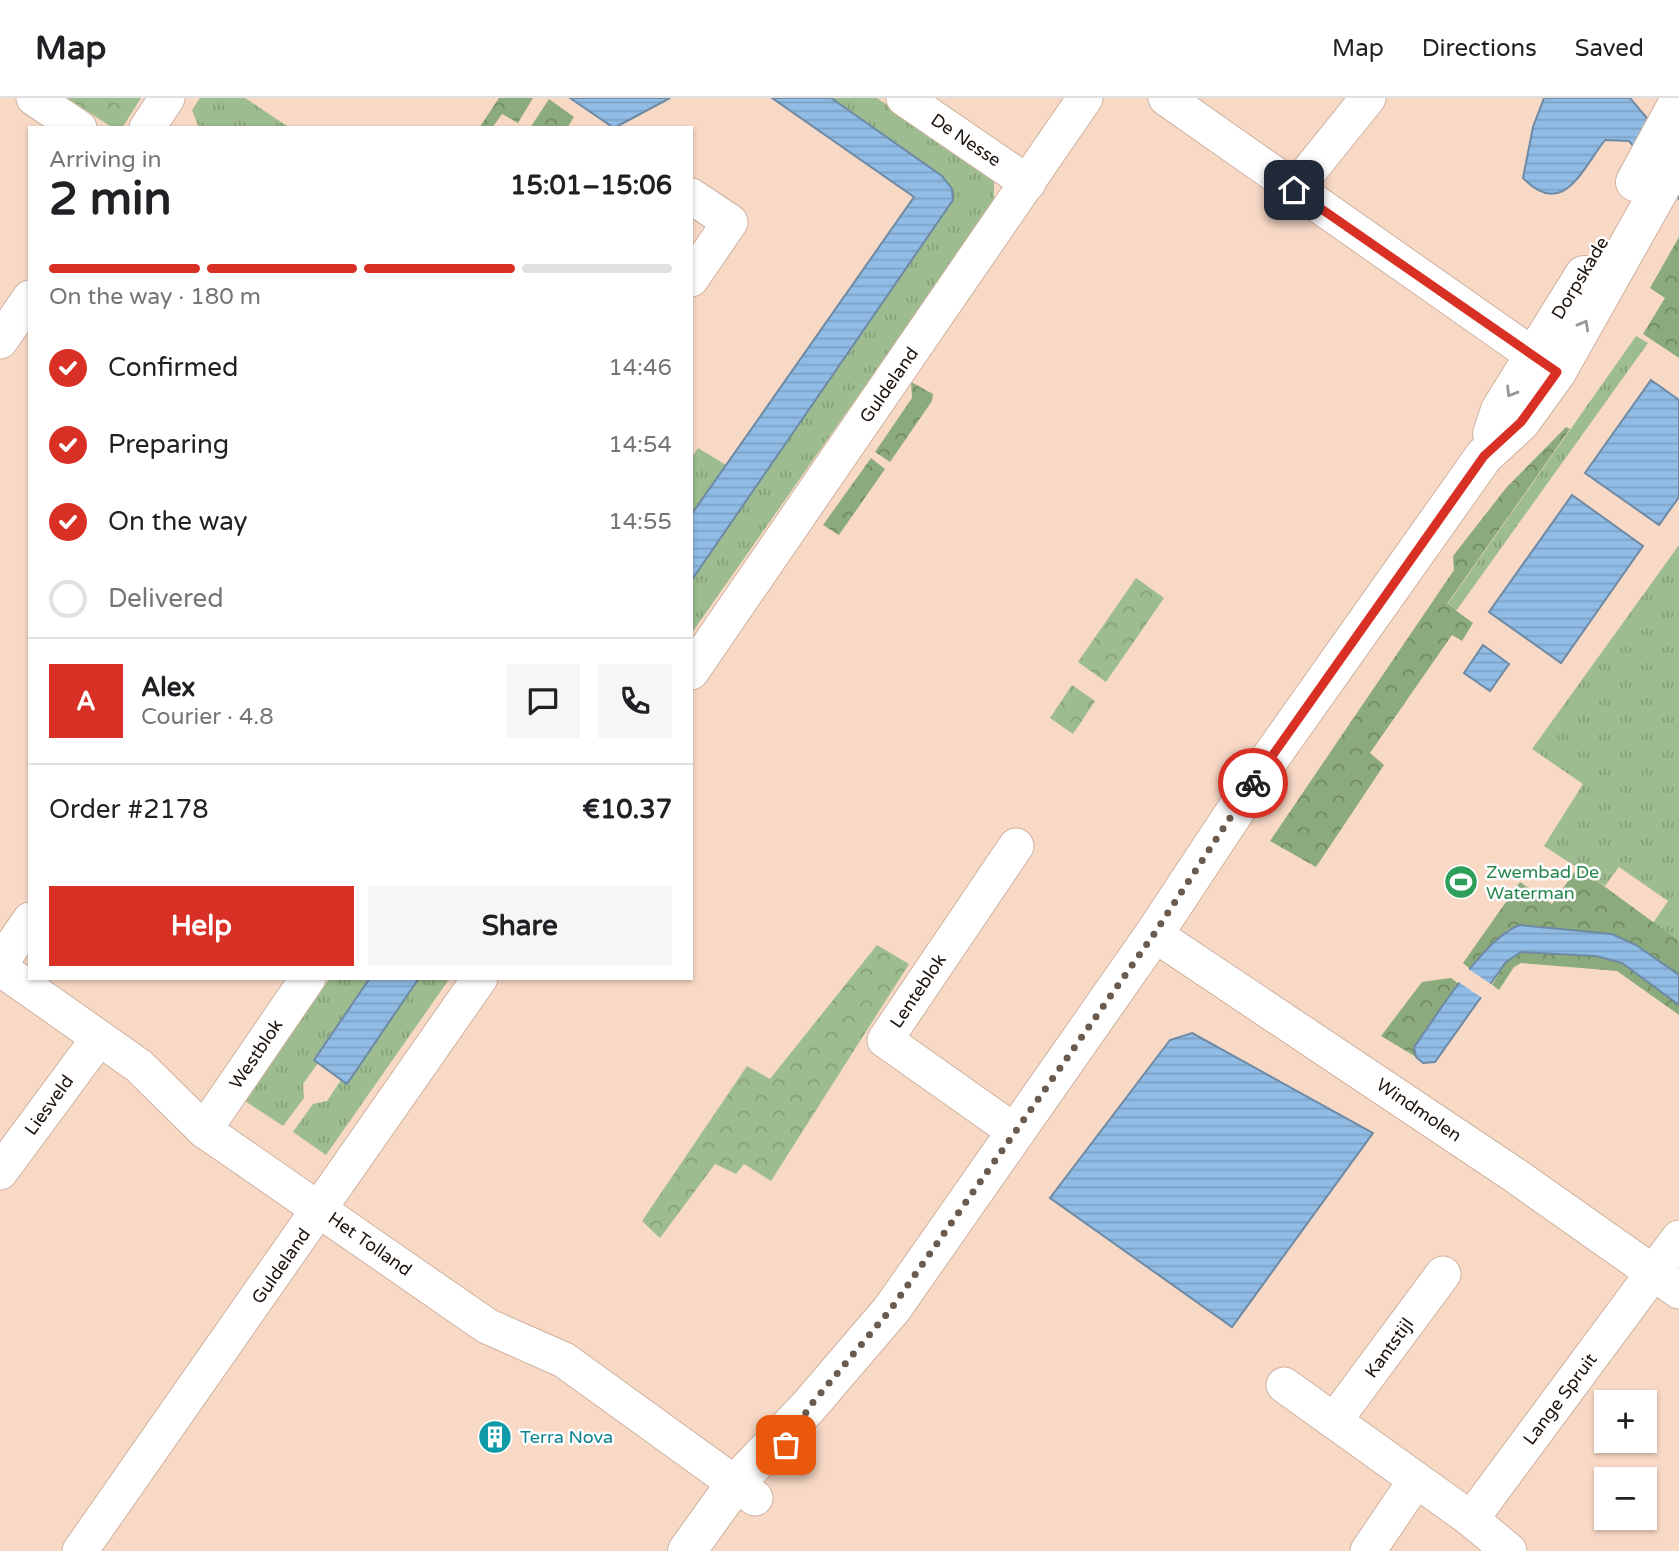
<!DOCTYPE html>
<html lang="en">
<head>
<meta charset="utf-8">
<style>
  body { margin:0; font-family:"Varela Round",sans-serif; background:#f6f6f6; color:#202124; height:100vh; display:flex; flex-direction:column; font-size:26px; white-space:nowrap }
  * { box-sizing:border-box; margin:0 }
  p { font-size:23px; color:#757577 }
  .icon { flex:none; width:38px; height:38px; fill:none; stroke:currentColor; stroke-width:2; stroke-linecap:round; stroke-linejoin:round }
  .map { position:relative; flex:1; overflow:hidden }
  .sheet { position:absolute; left:28px; top:28px; width:665px; height:854px; display:flex; flex-direction:column; background:#fff; border-radius:0px; box-shadow:0 2px 5px #0004 }
  .sheet>* { flex:none }
  .tools { position:absolute; left:1594px; top:1292px; display:grid; gap:14px }
  .tools a { display:grid; place-items:center; width:63px; height:63px; border-radius:0px; background:#fff; box-shadow:0 2px 5px #0004; font-size:35px }
  .pin { position:absolute; display:grid; place-items:center; width:60px; height:60px; color:#fff; margin:-30px; border-radius:14px; box-shadow:0 4px 10px #0006 }
  .courier { position:absolute; display:grid; place-items:center; width:70px; height:70px; margin:-35px; border:5px solid #d93025; border-radius:50%; background:#fff; color:#222; box-shadow:0 2px 9px #0007 }
  .summary em { font-style:normal; font-weight:700 }
  .summary div { display:flex; flex-direction:column-reverse }
  .summary { display:flex; align-items:center; justify-content:space-between; height:119px; padding:0 21px }
  h1 { font-size:46px; font-weight:700; line-height:52px }
  .bar { display:grid; grid-template-columns:repeat(4,1fr); gap:10px 7px; align-content:center; height:84px; padding:0 21px }
  .bar i { height:9px; border-radius:5px; background:#e0e0e0 }
  .bar .on { background:#d93025 }
  .bar p { grid-column:span 4 }
  .line { display:flex; align-items:center; gap:18px; padding:0 21px; border-top:2px solid #e0e0e0 }
  .line div { flex:1 }
  .round { display:grid; place-items:center; flex:none; width:74px; height:74px; border-radius:0px; background:#f6f6f6 }
  ol { padding:0 21px; list-style:none }
  li { display:flex; align-items:center; gap:21px; height:77px }
  li p { margin-inline-start:auto }
  li .icon { padding:7px; border-radius:50%; background:#d93025; color:#fff; stroke-width:4 }
  li:last-child { color:#757577 }
  li i { width:38px; height:38px; border:4px solid #e0e0e0; border-radius:50% }
  .action { display:flex; gap:14px; margin-top:auto; padding:14px 21px }
  .action a { flex:1; height:80px; border-radius:0px; background:#d93025; color:#fff; font-size:28px; font-weight:700; line-height:80px; text-align:center }
  .action a+a { background:#f6f6f6; color:#202124 }
  header { display:flex; align-items:center; gap:42px; box-sizing:border-box; height:98px; padding:0 35px; background:#fff; border-bottom:2px solid #e0e0e0 }
  header strong { font-size:33px }
  nav { display:flex; gap:38px; margin-inline-start:auto; font-size:24px }
  .map>svg:first-child { display:block }
  .grass { fill:url(#grass-tufts) }
  .forest { fill:url(#forest-crowns) }
  .park { fill:url(#park-crowns) }
  .water { fill:url(#water-rules); stroke:#6e8aa4; stroke-width:2 }
  .pier { fill:#f8d9c6 }
  .lines { fill:none; stroke-linecap:round; stroke-linejoin:round }
  .minor-casing { stroke:#cfb2a0; stroke-width:37 }
  .major-casing { stroke:#cfb2a0; stroke-width:40 }
  .minor { stroke:#fff; stroke-width:35 }
  .major { stroke:#fff; stroke-width:38 }
  .oneway { stroke:#9a9693 }
  .done { stroke:#6b5a4e; stroke-width:7; stroke-dasharray:0 12.6 }
  .route { stroke:#d93025; stroke-width:9 }
  .labels { text-anchor:middle; stroke-width:5; stroke-linejoin:round; paint-order:stroke }
  .street-label { font-size:18px; fill:#1f150e; stroke:#fff }
  .leisure-label { font-size:18px; fill:#27864d; stroke:#fff; text-anchor:start }
  .culture-label { font-size:18px; fill:#0d838f; stroke:#fff; text-anchor:start }
</style>
</head>
<body>
<header>
<strong>Map</strong>
<nav><a>Map</a><a>Directions</a><a>Saved</a></nav>
</header>
<div class="map">
<svg width="1679" height="1453" viewBox="0 0 1679 1453">
  <defs>
    <pattern id="grass-tufts" width="24" height="20" patternUnits="userSpaceOnUse" patternTransform="scale(1.75)"><rect width="24" height="20" fill="#9dbc8f"/><path d="M3 7l-1-3M5 7V3M7 7l1-3M15 17l-1-3M17 17v-4M19 17l1-3" fill="none" stroke="#87a17a"/></pattern>
    <pattern id="forest-crowns" width="20" height="18" patternUnits="userSpaceOnUse" patternTransform="scale(1.75)"><rect width="20" height="18" fill="#8cab7c"/><path d="M2 6a3 3 0 1 1 6 0M12 15a3 3 0 1 1 6 0" fill="none" stroke="#728a64"/></pattern>
    <pattern id="park-crowns" width="20" height="18" patternUnits="userSpaceOnUse" patternTransform="scale(1.75)"><rect width="20" height="18" fill="#9dbc8f"/><path d="M2 6a3 3 0 1 1 6 0M12 15a3 3 0 1 1 6 0" fill="none" stroke="#87a17a"/></pattern>
    <pattern id="water-rules" width="6" height="5" patternUnits="userSpaceOnUse" patternTransform="scale(1.75)"><rect width="6" height="5" fill="#90bce5"/><path d="M0 2.5h6" fill="none" stroke="#7ca1c3"/></pattern>
  </defs>
  <rect width="100%" height="100%" fill="#f8d9c6"/>
  <g class="grass">
    <polygon points="200,0 245,0 290,30 199,30 192,12"/>
    <polygon points="831,0 877,0 994,80 994,104 691,536 691,483 953,102 942,78"/>
    <polygon points="1636,238 1648,245 1456,513 1447,507"/>
    <polygon points="698,350 726,367 691,417 691,360"/>
    <polygon points="1679,447 1679,843 1653,825 1668,803 1619,769 1605,788 1544,748 1583,686 1532,651"/>
    <polygon points="330,880 370,880 314,961 318,965 303,986 304,1000 283,1028 245,1003"/>
    <polygon points="419,880 450,880 326,1057 293,1034 313,1006 327,1003 341,982 347,985"/>
  </g>
  <g class="forest">
    <polygon points="499,0 533,0 518,25 502,16 492,30 479,30"/>
    <polygon points="549,1 574,19 567,30 530,30"/>
    <polygon points="1679,139 1679,260 1643,236 1665,200 1650,190"/>
    <polygon points="911,284 933,296 932,303 890,364 875,354 912,300"/>
    <polygon points="1566,329 1570,331 1447,506 1473,525 1462,543 1452,537 1370,655 1384,667 1316,769 1270,743 1454,472 1453,458 1506,390"/>
    <polygon points="871,360 885,371 839,437 823,427"/>
    <polygon points="1578,769 1679,843 1679,877 1636,847 1612,836 1520,827 1507,832 1470,871 1463,865 1520,784 1552,806"/>
    <polygon points="1521,854 1596,858 1622,865 1679,907 1679,917 1617,873 1521,865 1514,869 1499,892 1492,887 1506,864"/>
    <polygon points="1451,880 1459,886 1414,949 1416,959 1381,938 1422,884"/>
  </g>
  <g class="park">
    <polygon points="67,0 141,0 122,30 113,30"/>
    <polygon points="1136,480 1164,500 1106,584 1078,564"/>
    <polygon points="1072,587 1095,603 1073,636 1050,620"/>
    <polygon points="877,847 909,866 771,1083 744,1066 736,1076 715,1066 660,1140 642,1123 747,968 770,981"/>
  </g>
  <g class="water">
    <polygon points="570,0 670,0 614,30"/>
    <polygon points="772,0 831,0 942,78 952,91 953,102 691,483 691,417 914,99"/>
    <path d="M1544,0h86l49,58v43l-50,-58 -24,-1c-24,31 -42,79 -82,38l10,-51z"/>
    <polygon points="1651,282 1679,302 1679,399 1659,427 1585,375"/>
    <polygon points="1572,397 1643,448 1561,565 1489,514"/>
    <polygon points="1483,547 1509,566 1490,593 1464,575"/>
    <path d="M1520,827l92,9 24,11 43,30v30l-57,-42 -26,-7 -75,-4 -15,10 -71,100 -12,1 -7,-6 -2,-10c24,-33 70,-110 106,-122z"/>
    <polygon points="370,880 419,880 347,986 314,962"/>
    <polygon points="1192,935 1373,1035 1232,1229 1050,1100 1170,942"/>
  </g>
  <polygon class="pier" points="1467,870 1495,889 1485,902 1457,883"/>
  <g class="lines">
    <g class="minor-casing">
      <g id="minor">
        <polyline points="34,0 79,30"/>
        <polyline points="904,0 1028,85"/>
        <polyline points="1166,0 1557,274"/>
        <polyline points="147,30 167,0"/>
        <polyline points="1294,92 1368,0"/>
        <polyline points="691,98 730,124 691,181"/>
        <polyline points="0,243 30,200"/>
        <polyline points="691,574 1085,0"/>
        <polyline points="1154,836 1513,1076 1679,1193"/>
        <polyline points="0,866 30,822"/>
        <polyline points="0,870 139,968 204,1032 487,1228 564,1262 755,1400"/>
        <polyline points="204,1032 308,880"/>
        <polyline points="1014,1033 885,942 1016,748"/>
        <polyline points="0,1074 99,940"/>
        <polyline points="1284,1287 1471,1421"/>
        <polyline points="1334,1323 1443,1176"/>
        <polyline points="80,1453 480,880"/>
        <polyline points="1368,1453 1416,1382"/>
        <polyline points="1509,1453 1471,1421 1679,1140"/>
      </g>
    </g>
    <g class="major-casing">
      <g id="major">
        <polyline points="1635,84 1679,3"/>
        <polyline points="1492,336 1500,312 1584,177"/>
        <polyline points="687,1453 735,1386 809,1308 892,1211 1154,836 1271,659 1484,358 1521,324 1557,274 1679,57"/>
      </g>
    </g>
    <use href="#minor" class="minor"/>
    <use href="#major" class="major"/>
  </g>
  <defs><path id="oneway-chevron" d="M-2-3.5L2.5 0L-2 3.5" fill="none" stroke-width="1.6" stroke-linecap="round" stroke-linejoin="round" transform="scale(1.75)"/></defs>
  <g class="oneway">
    <use href="#oneway-chevron" transform="translate(1584 227) rotate(-61)"/>
    <use href="#oneway-chevron" transform="translate(1511 294) rotate(121)"/>
  </g>
  <g class="lines">
    <polyline class="done" points="786,1347 810,1308 891,1211 1154,836 1253,685"/>
    <polyline class="route" points="1253,685 1484,358 1521,324 1557,274 1294,92"/>
  </g>
  <defs>
    <g id="stadium-disc" transform="scale(1.75)"><circle r="9.5" fill="#2e9e5b" stroke="#fff"/><path d="M0-5a6.5 5 0 1 0 0 10a6.5 5 0 1 0 0-10ZM-3.5-1.8h7v3.6h-7Z" fill="#fff"/></g>
    <g id="building-disc" transform="scale(1.75)"><circle r="9.5" fill="#0f9aa8" stroke="#fff"/><path d="M-4-6H4V6H1V3H-1V6H-4ZM-2.5-4.3h1.7v1.8h-1.7ZM.8-4.3h1.7v1.8H.8ZM-2.5-1h1.7V.8h-1.7ZM.8-1h1.7V.8H.8Z" fill="#fff"/></g>
  </defs>
  <g fill-rule="evenodd">
    <use href="#stadium-disc" x="1461" y="784"/>
    <use href="#building-disc" x="495" y="1339"/>
  </g>
  <g class="labels">
    <g class="street-label">
      <text transform="translate(966 42) rotate(34)" y="6">De Nesse</text>
      <text transform="translate(1580 180) rotate(-59)" y="6">Dorpskade</text>
      <text transform="translate(889 287) rotate(-55)" y="6">Guldeland</text>
      <text transform="translate(918 893) rotate(-56)" y="6">Lenteblok</text>
      <text transform="translate(256 956) rotate(-56)" y="6">Westblok</text>
      <text transform="translate(49 1007) rotate(-54)" y="6">Liesveld</text>
      <text transform="translate(1419 1012) rotate(34)" y="6">Windmolen</text>
      <text transform="translate(370 1146) rotate(35)" y="6">Het Tolland</text>
      <text transform="translate(281 1168) rotate(-55)" y="6">Guldeland</text>
      <text transform="translate(1389 1250) rotate(-54)" y="6">Kantstijl</text>
      <text transform="translate(1560 1301) rotate(-53)" y="6">Lange Spruit</text>
    </g>
    <g class="leisure-label">
      <text x="1486" y="780">Zwembad De<tspan x="1486" dy="21">Waterman</tspan></text>
    </g>
    <g class="culture-label">
      <text x="520" y="1345">Terra Nova</text>
    </g>
  </g>
</svg>
<div class="tools">
<a>+</a>
<a>−</a>
</div>
<div class="pin" style="left:786px;top:1347px;background:#ea580c"><svg class="icon" aria-label="bag" viewBox="0 0 24 24"><path d="M5 8h14l-1 12H6zM9 8a3 3 0 0 1 6 0"/></svg></div>
<div class="pin" style="left:1294px;top:92px;background:#1f2937"><svg class="icon" aria-label="home" viewBox="0 0 24 24"><path d="M3 11l9-7 9 7M6 9v11h12V9"/></svg></div>
<div class="courier" style="left:1253px;top:685px"><svg class="icon" aria-label="bike" viewBox="0 0 24 24"><circle cx="6" cy="16" r="4"/><circle cx="18" cy="16" r="4"/><path d="M6 16l4-8h5l3 8M10 8l3 8H6M13 5h3"/></svg></div>
<section class="sheet">
<div class="summary"><div><h1>2 min</h1><p>Arriving in</p></div><em>15:01–15:06</em></div>
<div class="bar"><i class="on"></i><i class="on"></i><i class="on"></i><i></i><p>On the way · 180 m</p></div>
<ol>
<li><svg class="icon" aria-label="check" viewBox="0 0 24 24"><path d="M5 12l5 5 9-10"/></svg>Confirmed<p>14:46</p></li>
<li><svg class="icon" aria-label="check" viewBox="0 0 24 24"><path d="M5 12l5 5 9-10"/></svg>Preparing<p>14:54</p></li>
<li><svg class="icon" aria-label="check" viewBox="0 0 24 24"><path d="M5 12l5 5 9-10"/></svg>On the way<p>14:55</p></li>
<li><i></i>Delivered</li>
</ol>
<div class="line" style="height:126px"><b class="round" style="background:#d93025;color:#fff">A</b><div><b>Alex</b><p>Courier · 4.8</p></div><a class="round"><svg class="icon" aria-label="chat" viewBox="0 0 24 24"><path d="M4 5h16v11H9l-5 4z"/></svg></a><a class="round"><svg class="icon" aria-label="phone" viewBox="0 0 24 24"><path d="M5 4h4l2 5-3 2q2 4 5 5l2-3 5 2v4C11 20 4 13 5 4z"/></svg></a></div>
<div class="line" style="height:91px"><div>Order #2178</div><b>€10.37</b></div>
<div class="action"><a>Help</a><a>Share</a></div>
</section>
</div>
</body>
</html>
